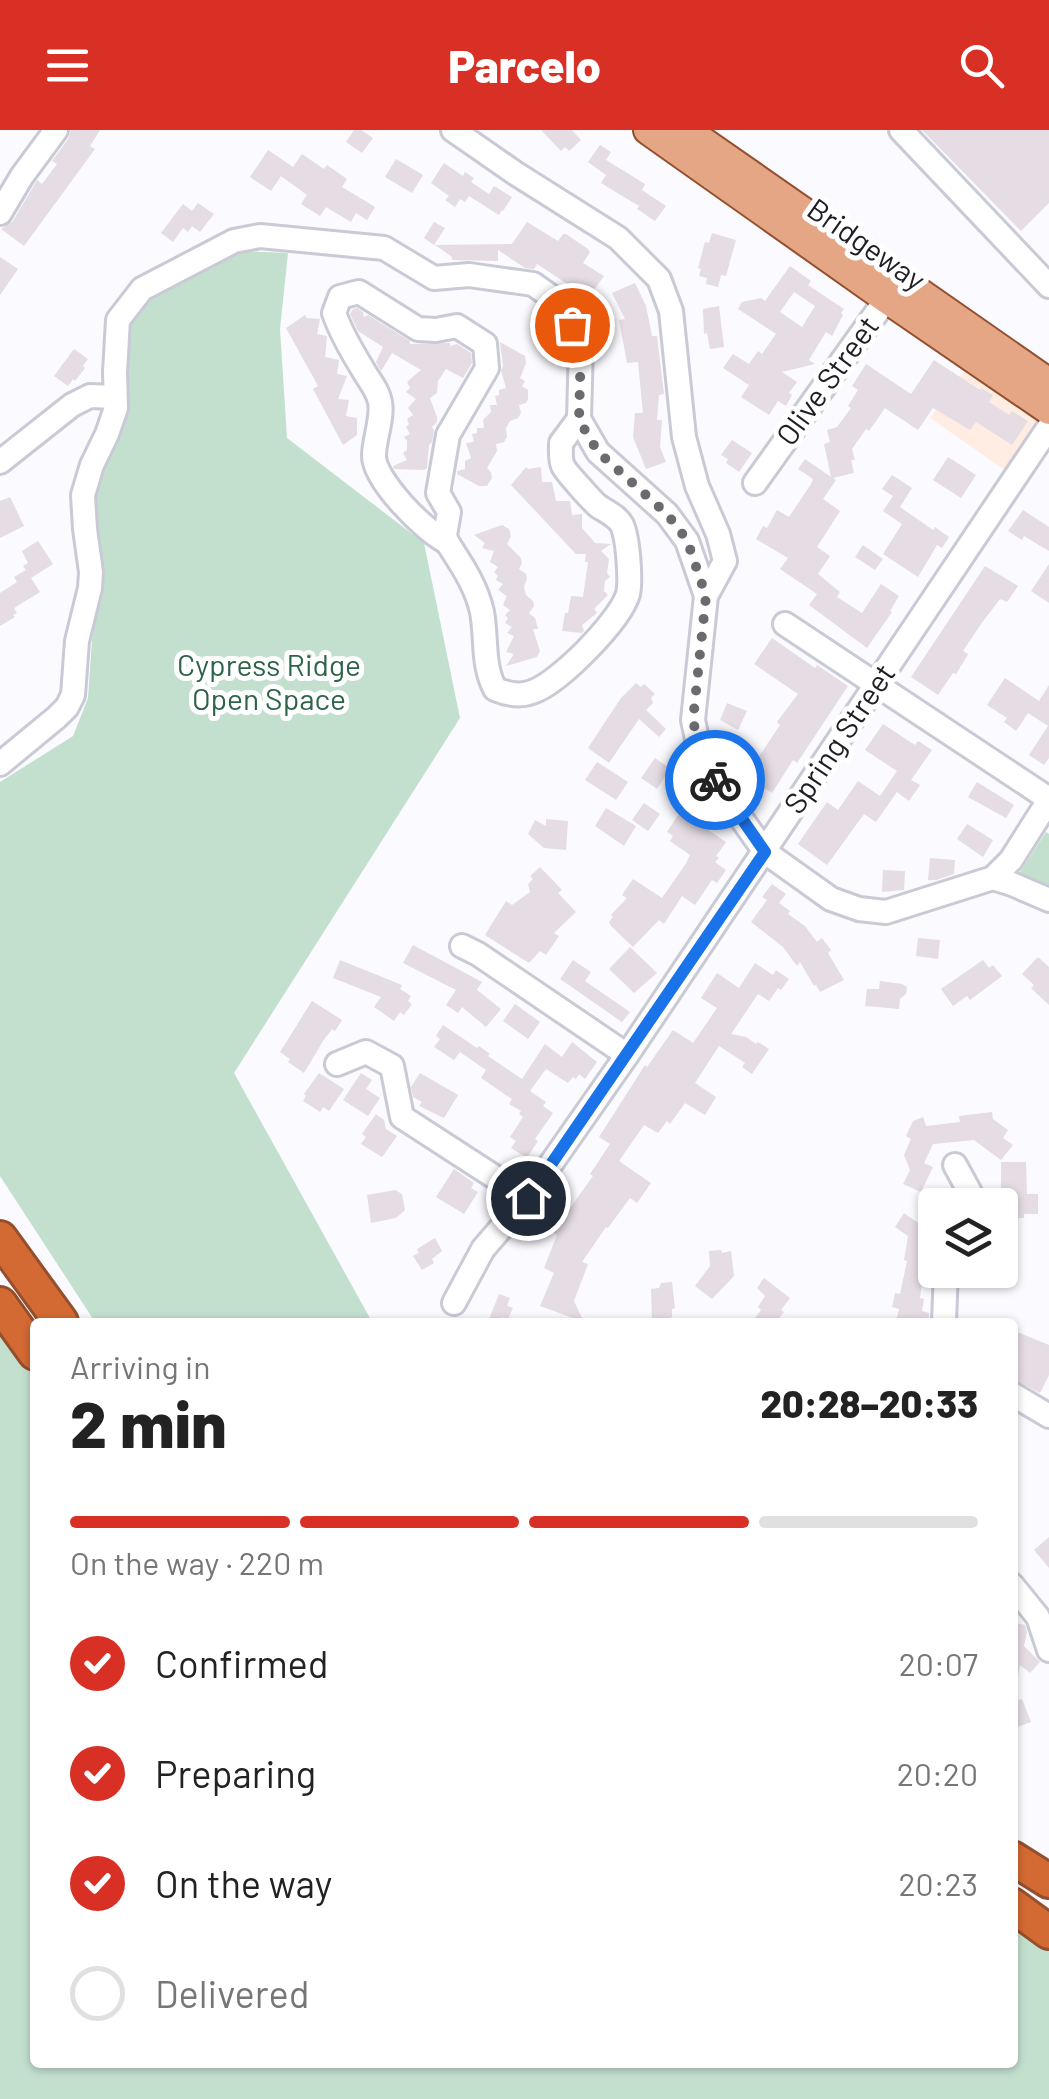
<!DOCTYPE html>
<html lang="en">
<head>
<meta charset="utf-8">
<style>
  body { margin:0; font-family:Barlow,sans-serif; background:#f2f2f2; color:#222; height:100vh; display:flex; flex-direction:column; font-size:38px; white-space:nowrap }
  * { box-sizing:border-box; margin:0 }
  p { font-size:32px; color:#767676 }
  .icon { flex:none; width:55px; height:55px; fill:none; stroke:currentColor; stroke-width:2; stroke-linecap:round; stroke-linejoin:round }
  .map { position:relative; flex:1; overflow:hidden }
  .details { position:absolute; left:30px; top:1188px; width:988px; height:750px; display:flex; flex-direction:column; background:#fff; border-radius:10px; box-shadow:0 2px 8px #0004 }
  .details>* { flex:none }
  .controls { position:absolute; left:918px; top:1058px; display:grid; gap:20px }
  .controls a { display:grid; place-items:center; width:100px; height:100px; border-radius:10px; background:#fff; box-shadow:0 2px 8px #0004; font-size:50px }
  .pin { position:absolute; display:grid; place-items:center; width:85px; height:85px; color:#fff; margin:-42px; border:5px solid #fff; border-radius:50%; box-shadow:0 2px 10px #0007 }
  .courier { position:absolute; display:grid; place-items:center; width:100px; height:100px; margin:-50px; border:8px solid #1a73e8; border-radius:50%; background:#fff; color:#222; box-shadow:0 2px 12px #0007 }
  .head em { font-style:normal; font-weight:800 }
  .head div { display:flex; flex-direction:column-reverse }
  .head { display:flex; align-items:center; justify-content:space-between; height:170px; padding:0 40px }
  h1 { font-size:65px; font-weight:800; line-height:75px }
  .bar { display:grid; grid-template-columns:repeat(4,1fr); gap:15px 10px; align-content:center; height:120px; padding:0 40px }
  .bar i { height:12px; border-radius:8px; background:#e0e0e0 }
  .bar .on { background:#d93025 }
  .bar p { grid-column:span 4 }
  ol { padding:0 40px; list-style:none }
  li { display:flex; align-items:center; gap:30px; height:110px }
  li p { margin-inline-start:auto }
  li .icon { padding:10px; border-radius:50%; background:#d93025; color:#fff; stroke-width:4 }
  li:last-child { color:#767676 }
  li i { width:55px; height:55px; border:5px solid #e0e0e0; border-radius:50% }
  header { display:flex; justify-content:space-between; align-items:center; height:130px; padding:0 40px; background:#d93025; color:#fff; font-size:45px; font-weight:800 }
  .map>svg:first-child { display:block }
  .commercial { fill:#ffede3 }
  .green { fill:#c3e0cf }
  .building { fill:#e5dce4; fill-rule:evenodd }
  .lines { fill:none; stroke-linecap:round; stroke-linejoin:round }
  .minor-casing { stroke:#c9cad5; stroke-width:28 }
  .major-casing { stroke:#944f2d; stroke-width:32 }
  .highway-casing { stroke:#944f2d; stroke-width:38 }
  .minor { stroke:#fff; stroke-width:22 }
  .major { stroke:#e5a685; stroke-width:28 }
  .highway { stroke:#d46a33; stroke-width:32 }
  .done { stroke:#6b6b6f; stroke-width:10; stroke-dasharray:0 18 }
  .route { stroke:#1a73e8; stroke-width:12 }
  .labels { text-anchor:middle; stroke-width:10; stroke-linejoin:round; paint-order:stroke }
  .street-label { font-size:30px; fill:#1e1e22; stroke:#fff }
  .park-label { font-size:30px; fill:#2d6448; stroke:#fff }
</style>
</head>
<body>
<header><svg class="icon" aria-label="menu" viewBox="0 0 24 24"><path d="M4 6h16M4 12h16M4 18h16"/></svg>Parcelo<svg class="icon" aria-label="search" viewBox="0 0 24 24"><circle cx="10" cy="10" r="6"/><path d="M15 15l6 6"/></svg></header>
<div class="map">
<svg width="1049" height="1969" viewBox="0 0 1049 1969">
  <rect width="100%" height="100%" fill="#fafaff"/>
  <polygon class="commercial" points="966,237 1049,293 1015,347 930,288"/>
  <g class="green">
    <polygon points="241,121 288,123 280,199 287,308 424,413 460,588 234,943 371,1190 376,1192 95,1192 0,1046 0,652 73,606 88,568 92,510 102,446 93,394 94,358 129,283 127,191 144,170"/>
    <polygon points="1046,702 1049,704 1049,770 1012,754"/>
    <polygon points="0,1174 35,1223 35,1932 1012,1932 1013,1775 1049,1802 1049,1969 0,1969"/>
  </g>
  <g class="building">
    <polygon points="71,0 100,0 90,16 95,19 24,116 1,99 13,91 37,50 42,54 57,34 52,31 68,9"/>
    <polygon points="354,0 361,0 373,8 362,23 346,12"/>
    <polygon points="541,0 572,0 581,10 569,21 565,17 561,21"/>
    <polygon points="922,0 1049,0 1049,73 1021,101"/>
    <polygon points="600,15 611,22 606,30 645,54 642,60 666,76 655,91 637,79 639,76 601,53 606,45 588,32"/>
    <polygon points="268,20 293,37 302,24 324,39 327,35 347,49 342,57 375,77 367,90 356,83 351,92 326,77 320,86 301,74 307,65 281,46 271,61 250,47"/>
    <polygon points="396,29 423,45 412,63 385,47"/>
    <polygon points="444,33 463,46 465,42 474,48 471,52 489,64 494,56 512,67 503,81 502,80 499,85 469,66 465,72 460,69 455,77 445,70 449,66 431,53"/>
    <polygon points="198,73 214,84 200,102 192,96 188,102 183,98 173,112 161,103 183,74 192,81"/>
    <polygon points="434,92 445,98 434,115 424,108"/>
    <polygon points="527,92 558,111 563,104 566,104 588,119 590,122 583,133 604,146 586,171 570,160 572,157 537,134 534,139 525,138 498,120 498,131 452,130 452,127 435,115 512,114"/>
    <polygon points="712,103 736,110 726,146 721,145 718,157 706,154 707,148 699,146 701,139 698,138 705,112 709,113"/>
    <polygon points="0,127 18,139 0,165"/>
    <path d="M790,136l21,15 -3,4 36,24 -3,4 2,2 -11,21 -6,-4 -17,28 6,4 -33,8 15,10 -8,11 3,2 -6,11 -8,-5 -9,14 -28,-18 8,-12 -26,-17 10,-14 16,10 9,-13 4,3 14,-20 -38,-25 4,-7 19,-4 4,3zM794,162l21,14 -13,21 -22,-15z"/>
    <polygon points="635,153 646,176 652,206 657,206 664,264 659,265 657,290 662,290 660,317 666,332 646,339 633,307 635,283 643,283 638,232 627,233 619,190 625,189 612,163"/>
    <polygon points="719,176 724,217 710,219 707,203 704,204 703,179"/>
    <polygon points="357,178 363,182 364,187 368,185 410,211 410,214 450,213 450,216 457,214 471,223 472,233 463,248 446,239 438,251 437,263 430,268 437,287 437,292 432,297 434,300 432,312 429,315 427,338 424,340 394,339 393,336 407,330 403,323 407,320 407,311 404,307 410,304 406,297 409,294 407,289 413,285 408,278 416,269 406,262 410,258 407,252 421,240 392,223 381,241 376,232 383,217 358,201 350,184 353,179"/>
    <polygon points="305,185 307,188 320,189 317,204 327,206 325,227 339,230 337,244 347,246 338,269 349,270 346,286 357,288 357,305 343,315 313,259 318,256 286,198"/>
    <polygon points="500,212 525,226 526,233 520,248 525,251 522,256 528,260 528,269 526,273 519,275 521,283 518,288 510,291 506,298 507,307 504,312 496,314 497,321 487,338 491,342 492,348 487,356 479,356 457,344 457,341 465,339 465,331 471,328 466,313 474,312 472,304 477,303 477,298 484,298 483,290 491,282 490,275 497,275 495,266 499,265 499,260 506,258 501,240 503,236"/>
    <polygon points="74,219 88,229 83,236 85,238 75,251 73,249 68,256 54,246"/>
    <polygon points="934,230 980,260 981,258 993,265 989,272 1009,285 1012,281 1028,291 1012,315 976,292 970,300 933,278 918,300 885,278 869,301 866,299 852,319 855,330 851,330 854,343 833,348 836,350 823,369 840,381 817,417 830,426 818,444 840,462 837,467 862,483 881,454 899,466 890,481 892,482 867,518 809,475 817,464 780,439 788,428 756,409 763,396 767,398 777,380 789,387 811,354 813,349 798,339 805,329 831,347 824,314 830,312 827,300 837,297 851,278 848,276 858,260 852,256 866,234 911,264"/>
    <polygon points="732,310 752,323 739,342 726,333 728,329 721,325"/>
    <polygon points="948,327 976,345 961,368 933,350"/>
    <polygon points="526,337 528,339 541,337 542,352 552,352 556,371 570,371 572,385 582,384 582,398 595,413 611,414 601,421 609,429 607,443 610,447 605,451 604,461 608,465 594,479 597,483 582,495 584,501 582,503 562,501 565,483 568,483 571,466 583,467 588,432 585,432 586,424 576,424 511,355"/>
    <polygon points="892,345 912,358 900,377 933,400 935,397 949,407 942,418 937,415 918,447 883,424 902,394 883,381 893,366 882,359"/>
    <polygon points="10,367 24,396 0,408 0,371"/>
    <polygon points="1023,380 1049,397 1049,421 1024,406 1022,410 1008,401"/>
    <polygon points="502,395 509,399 511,406 507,414 521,428 522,433 519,439 526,444 527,449 524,457 526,465 533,471 534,476 529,483 535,488 538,499 533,499 540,521 537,527 506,536 514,524 506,522 514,506 507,503 512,497 505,493 508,488 505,485 510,480 503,475 507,466 498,460 503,454 496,450 498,446 494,442 498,437 490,432 494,421 482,418 485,413 474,405"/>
    <polygon points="38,411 53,434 31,448 40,462 14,478 17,483 13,485 15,487 0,496 0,463 17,452 14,447 26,440 23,436 28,433 22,421"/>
    <polygon points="863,415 883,429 875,440 855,427"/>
    <polygon points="1049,434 1049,473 1031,461"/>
    <polygon points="985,436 1018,456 1007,472 1000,469 981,494 963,521 968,524 964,531 956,544 953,543 938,565 911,547"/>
    <polygon points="772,508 815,538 817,535 848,556 797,633 793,630 772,663 736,640 742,632 739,630 746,619 758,628 780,595 777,592 798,564 754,534"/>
    <polygon points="1005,548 1039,571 1049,555 1049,628 1044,635 1029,625 1048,596 1028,583 1016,601 1004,592 1007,588 987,575"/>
    <polygon points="636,553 641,557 644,554 655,564 651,568 653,573 646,580 666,599 659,607 639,589 609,633 588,618 621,568"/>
    <polygon points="727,573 747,581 738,600 720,590"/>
    <polygon points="883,594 915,615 918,611 932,620 911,650 920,655 909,671 897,662 876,692 864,684 827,735 798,714 827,672 838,680 858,651 880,666 897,641 865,620"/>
    <polygon points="655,628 668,637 665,640 668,642 657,659 641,648"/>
    <polygon points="597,632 628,652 616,670 585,650"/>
    <polygon points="977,652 1014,675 1006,688 968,667"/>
    <polygon points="644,673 660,684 648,701 632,690"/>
    <polygon points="684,676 692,682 694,678 705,685 699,694 726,712 716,726 719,728 715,732 726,740 717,753 712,750 695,775 682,766 664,794 659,790 633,817 611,796 609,792 613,787 611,785 627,768 622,765 633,749 662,768 685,735 690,725 670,711 673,706 667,702"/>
    <polygon points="606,678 636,696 624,716 595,696"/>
    <polygon points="546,689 568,691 566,720 544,718 528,704 535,690 546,696"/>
    <polygon points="967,694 993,710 983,727 957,709"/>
    <polygon points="930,728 955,730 954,744 936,750 928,750"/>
    <polygon points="540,737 562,760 558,763 576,782 554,803 559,806 546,825 540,821 529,833 485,805 506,771 512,775 530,762 528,754 533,749 530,746"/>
    <polygon points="883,740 905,741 904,760 882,762"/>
    <polygon points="772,754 786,764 779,773 790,781 788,784 805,796 817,812 822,808 831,820 828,823 844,850 820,862 816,855 814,856 800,832 797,836 783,817 751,792 767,770 762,767"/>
    <polygon points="918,808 940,810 938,829 916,826"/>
    <polygon points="413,815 482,852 477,860 501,879 486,897 462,877 458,883 446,875 456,860 403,833"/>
    <polygon points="630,817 657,843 634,863 609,839"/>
    <polygon points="1038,827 1049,837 1049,875 1031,858 1034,855 1022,844"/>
    <polygon points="340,830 402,855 400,859 411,866 408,871 412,874 404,885 400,882 394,891 374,877 381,867 333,848"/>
    <polygon points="573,830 591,842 585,851 630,882 622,892 560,849"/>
    <polygon points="983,830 989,838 993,835 1002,846 970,870 967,866 953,876 941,859"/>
    <polygon points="755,833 773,845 776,840 789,849 781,860 778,858 769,871 758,864 731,904 746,907 756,914 758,912 769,919 752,944 742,937 745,933 719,916 695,953 716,967 705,985 685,973 670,994 667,991 658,1003 644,995 619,1031 651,1053 637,1073 630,1068 608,1098 606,1097 582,1132 588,1134 574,1171 584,1192 540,1176 554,1143 544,1138 557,1105 547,1098 556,1084 563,1088 593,1046 590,1044 610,1014 599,1007 645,935 647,937 673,900 693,913 717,878 701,868 717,843 739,858"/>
    <polygon points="880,851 902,854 907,857 906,864 900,869 899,879 865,876 867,859 879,859"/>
    <polygon points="312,871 342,890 335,901 332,899 323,911 304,943 288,932 290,929 280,922"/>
    <polygon points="515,874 540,892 528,909 503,891"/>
    <polygon points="443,895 477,918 479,916 490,924 488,926 522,949 545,914 562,927 572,912 597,932 585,949 579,944 576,949 573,947 568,953 546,939 530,961 546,972 543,976 553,983 535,1009 538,1011 527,1028 511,1018 516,1011 510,1007 523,987 519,984 521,981 509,974 512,969 481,948 486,940 460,922 454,930 434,917 440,909 436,906"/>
    <polygon points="319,943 344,959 329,981 323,977 320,982 303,971 306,966 304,964"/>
    <polygon points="361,943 372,950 366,959 380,968 368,986 343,970"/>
    <polygon points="420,943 458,965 444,988 419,976 422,972 413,967 411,957"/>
    <polygon points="992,982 993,989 1008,1000 1003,1008 1013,1015 1001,1030 974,1010 933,1014 924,1033 933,1037 921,1062 903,1054 910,1040 904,1025 911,1009 906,1006 913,991 923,987 926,996 960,992 959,986"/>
    <polygon points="376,984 384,990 386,999 397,1006 382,1027 361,1014 366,1007 362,1004"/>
    <polygon points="1001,1032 1026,1032 1027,1064 1038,1064 1038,1084 1024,1084 1024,1088 1011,1088 1011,1061 1001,1061"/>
    <polygon points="454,1039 474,1053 471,1058 478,1062 464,1084 436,1067"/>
    <polygon points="395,1060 402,1064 405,1080 396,1088 371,1093 367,1065"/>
    <polygon points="904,1083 924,1097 921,1111 934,1119 931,1134 926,1133 921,1160 920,1168 924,1169 922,1181 929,1183 929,1192 896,1192 899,1179 892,1177 895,1163 900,1164 907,1131 904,1130 908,1106 895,1097"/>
    <polygon points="435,1108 442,1121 432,1129 434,1133 422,1140 413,1126 419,1123 417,1119"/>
    <polygon points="721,1120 722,1123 731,1121 734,1146 712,1169 695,1156 710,1136 709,1121"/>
    <polygon points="974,1140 1011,1140 983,1156"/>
    <polygon points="764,1148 790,1168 781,1180 784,1182 776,1192 752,1192 761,1180 758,1177 765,1166 757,1158"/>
    <polygon points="672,1152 675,1178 672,1179 672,1187 664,1190 664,1192 652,1192 651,1159 659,1158 661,1153"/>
    <polygon points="499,1164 510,1168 507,1176 513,1178 508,1189 502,1187 500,1192 488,1192"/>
    <polygon points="1012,1200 1049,1215 1049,1245 1040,1263 1012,1249"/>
    <polygon points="1049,1407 1049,1438 1034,1420"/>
    <polygon points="1012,1492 1025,1495 1027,1502 1024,1516 1040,1532 1030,1543 1020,1535 1018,1545 1012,1544"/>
    <polygon points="1022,1569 1031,1592 1012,1599 1012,1572"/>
  </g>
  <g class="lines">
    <g class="minor-casing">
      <g id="minor">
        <polyline points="453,0 515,43 618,108 659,149 671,181 684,307 697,356 718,404 725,431 706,466 693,590 702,633 765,722 831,769 859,779 886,782 993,748 1011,730 1049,670"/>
        <polyline points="901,0 1049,156"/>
        <polyline points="0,83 22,46 56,0"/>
        <path d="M359,162l59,37 18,1 21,-4 28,18 2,24 -39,67 -10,58 11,19 -4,23 2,7c-22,-10 -73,-62 -73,-86 0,-17 9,-37 6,-54 -2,-12 -12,-23 -18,-34 -11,-18 -21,-35 -28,-55l6,-16z"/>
        <polyline points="0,332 72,275 90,266 115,267"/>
        <polyline points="755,353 895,157"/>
        <path d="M447,412c14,22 29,43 35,70 5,27 0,52 13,77 12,5 24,8 37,3 27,-9 88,-71 96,-98 3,-14 0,-56 -6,-69 -5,-9 -15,-13 -24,-19 -5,-4 -33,-35 -35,-40 -3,-6 -2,-17 -2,-23l18,-24"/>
        <polyline points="785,494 1049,669"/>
        <polyline points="0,634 57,587 67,577 73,565 77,511 90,458 91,442 85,399 83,365 92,335 107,304 116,278 115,242 118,190 142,159 234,111 260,106 384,118 434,148 469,145 533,154 563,175 581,214 579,289 598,322 667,384 687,411 706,466"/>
        <polyline points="993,748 1012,754 1049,770"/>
        <polyline points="462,816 478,824 627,925"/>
        <polyline points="337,934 366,922 392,936 402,987 527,1068"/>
        <polyline points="955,1035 973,1068 970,1075"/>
        <polyline points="454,1173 483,1119 527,1068 627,925 1049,297"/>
        <polyline points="944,1192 946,1140"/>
        <polyline points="1012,1264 1049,1286"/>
        <polyline points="1012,1455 1038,1487 1049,1520"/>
      </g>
    </g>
    <g class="major-casing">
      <g id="major">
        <polyline points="648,0 887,169 1049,280"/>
        <polyline points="686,0 1049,253"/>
      </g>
    </g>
    <g class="highway-casing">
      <g id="highway">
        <polyline points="0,1108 61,1192"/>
        <polyline points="0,1174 35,1223"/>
        <polyline points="1012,1728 1049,1751"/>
        <polyline points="1012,1775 1049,1802"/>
      </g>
    </g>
    <use href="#minor" class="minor"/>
    <use href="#major" class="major"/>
    <use href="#highway" class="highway"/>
  </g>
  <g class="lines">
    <polyline class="done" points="572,195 581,214 579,290 598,322 667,384 687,410 706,466 693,590 702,632 715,650"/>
    <polyline class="route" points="528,1068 765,722 715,650"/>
  </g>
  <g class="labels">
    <g class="street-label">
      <text transform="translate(866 115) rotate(35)" y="10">Bridgeway</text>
      <text transform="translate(828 251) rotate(-54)" y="10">Olive Street</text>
      <text transform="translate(840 609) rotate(-56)" y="10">Spring Street</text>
    </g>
    <g class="park-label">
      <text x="269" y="546">Cypress Ridge<tspan x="269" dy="34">Open Space</tspan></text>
    </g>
  </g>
</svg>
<div class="controls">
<a><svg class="icon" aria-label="layers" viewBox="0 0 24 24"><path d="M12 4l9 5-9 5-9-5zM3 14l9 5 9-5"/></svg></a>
</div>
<div class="pin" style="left:572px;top:195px;background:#ea580c"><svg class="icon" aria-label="bag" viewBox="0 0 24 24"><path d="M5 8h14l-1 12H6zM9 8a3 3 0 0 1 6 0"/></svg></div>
<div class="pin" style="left:528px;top:1068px;background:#1f2937"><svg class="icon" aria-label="home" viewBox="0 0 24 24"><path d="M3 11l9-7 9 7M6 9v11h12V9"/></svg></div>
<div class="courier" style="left:715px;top:650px"><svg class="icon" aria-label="bike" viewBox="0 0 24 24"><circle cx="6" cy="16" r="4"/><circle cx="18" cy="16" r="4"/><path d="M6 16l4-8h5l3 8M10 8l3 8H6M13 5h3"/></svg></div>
<section class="details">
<div class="head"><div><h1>2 min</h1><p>Arriving in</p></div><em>20:28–20:33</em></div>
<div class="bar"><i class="on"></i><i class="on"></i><i class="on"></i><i></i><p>On the way · 220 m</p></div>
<ol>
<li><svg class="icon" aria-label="check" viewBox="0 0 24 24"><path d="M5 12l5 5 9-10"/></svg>Confirmed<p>20:07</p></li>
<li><svg class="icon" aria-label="check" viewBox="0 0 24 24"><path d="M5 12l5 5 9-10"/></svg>Preparing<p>20:20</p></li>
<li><svg class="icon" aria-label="check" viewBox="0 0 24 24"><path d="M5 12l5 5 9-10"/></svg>On the way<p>20:23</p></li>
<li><i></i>Delivered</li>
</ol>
</section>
</div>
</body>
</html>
